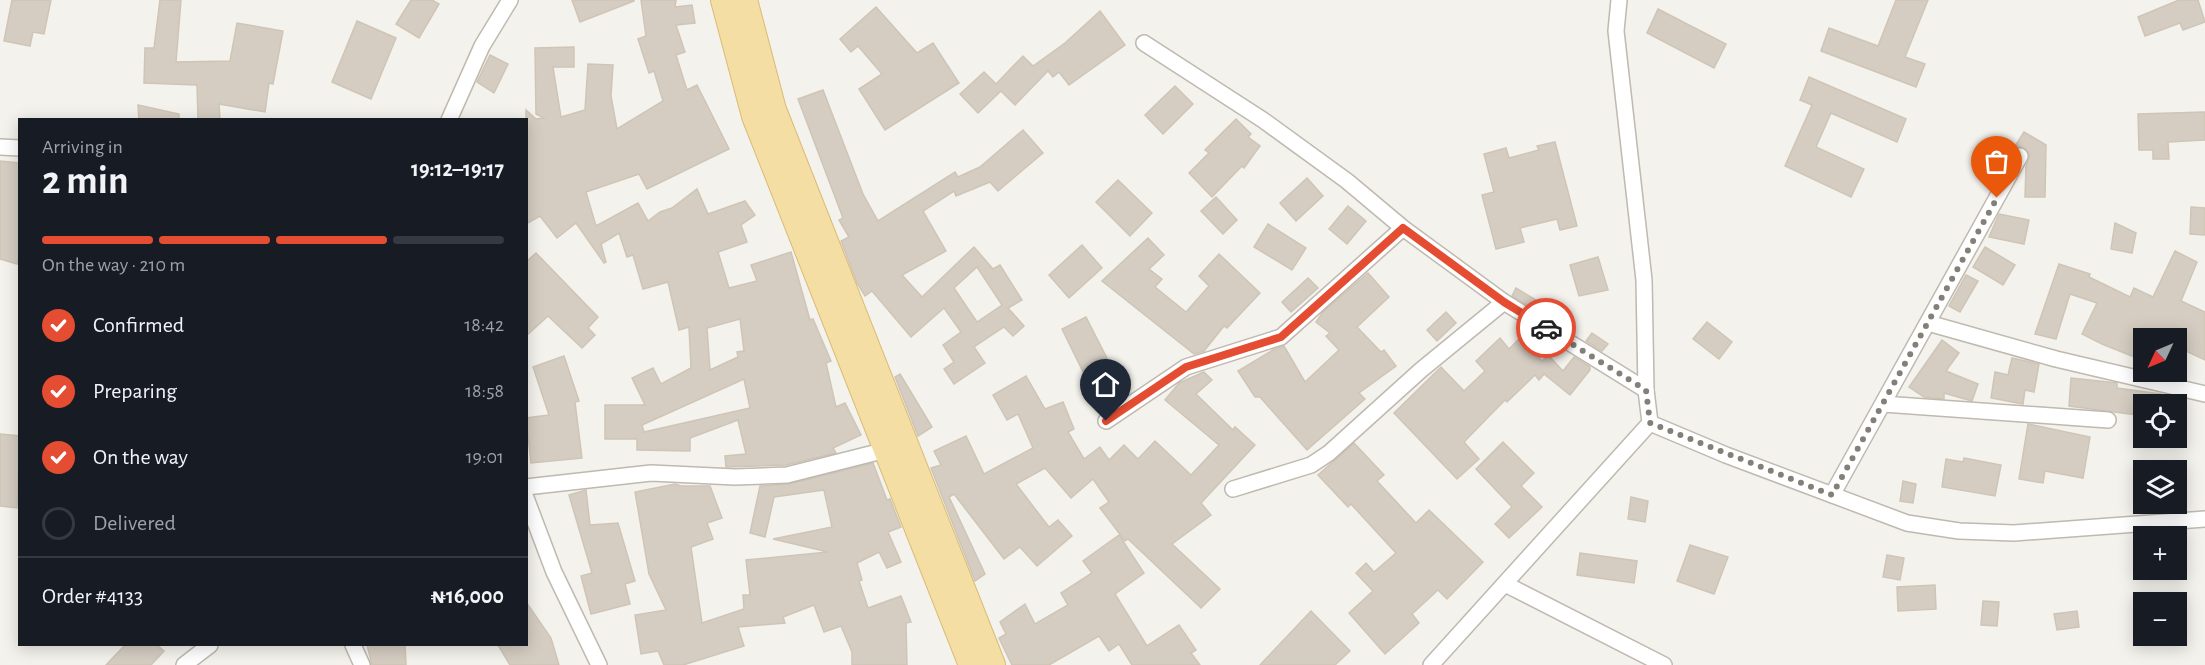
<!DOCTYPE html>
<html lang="en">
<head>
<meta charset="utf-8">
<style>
  body { margin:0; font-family:"Alegreya Sans",sans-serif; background:#20242c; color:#f1f3f6; height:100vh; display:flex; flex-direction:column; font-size:22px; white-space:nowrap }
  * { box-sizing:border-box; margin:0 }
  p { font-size:20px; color:#9ea1a6 }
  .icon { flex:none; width:33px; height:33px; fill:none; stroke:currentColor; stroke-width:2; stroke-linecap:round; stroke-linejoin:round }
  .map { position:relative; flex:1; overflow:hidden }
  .details { position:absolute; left:18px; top:118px; width:510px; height:528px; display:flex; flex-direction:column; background:#171b24; border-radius:0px; box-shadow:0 3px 15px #0003 }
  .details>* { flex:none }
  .needle { width:39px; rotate:226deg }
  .controls { position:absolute; left:2133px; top:328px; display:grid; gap:12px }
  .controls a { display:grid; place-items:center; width:54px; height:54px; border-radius:0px; background:#171b24; box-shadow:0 3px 15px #0003; font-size:30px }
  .pin { position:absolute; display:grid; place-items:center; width:51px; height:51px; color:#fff; margin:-62px -26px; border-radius:50% 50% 50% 0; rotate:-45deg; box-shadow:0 0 6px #0007 }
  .pin .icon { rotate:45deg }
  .courier { position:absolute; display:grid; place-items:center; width:60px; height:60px; margin:-30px; border:4px solid #e54d32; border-radius:50%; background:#fff; color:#222; box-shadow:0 2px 8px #0007 }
  .overview em { font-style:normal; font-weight:700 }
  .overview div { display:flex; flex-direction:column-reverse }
  .overview { display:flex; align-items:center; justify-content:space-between; height:102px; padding:0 24px }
  h1 { font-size:39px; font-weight:700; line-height:45px }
  .bar { display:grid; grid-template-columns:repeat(4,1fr); gap:9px 6px; align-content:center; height:72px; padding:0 24px }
  .bar i { height:8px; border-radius:4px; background:#363941 }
  .bar .selected { background:#e54d32 }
  .bar p { grid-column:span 4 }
  .line { display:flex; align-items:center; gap:15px; padding:0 24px; border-top:2px solid #363941 }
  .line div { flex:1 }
  ol { padding:0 24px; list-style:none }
  li { display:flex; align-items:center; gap:18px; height:66px }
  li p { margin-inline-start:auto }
  li .icon { padding:6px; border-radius:50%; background:#e54d32; color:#fff; stroke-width:4 }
  li:last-child { color:#9ea1a6 }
  li i { width:33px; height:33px; border:3px solid #363941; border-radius:50% }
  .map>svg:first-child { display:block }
  .building { fill:#d5cdc2; stroke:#cfc5b6; stroke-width:1.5; fill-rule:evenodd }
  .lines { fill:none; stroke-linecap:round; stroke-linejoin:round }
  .minor-casing { stroke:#bfb9af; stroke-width:18 }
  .primary-casing { stroke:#d9bb75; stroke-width:28 }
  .minor { stroke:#fff; stroke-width:15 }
  .primary { stroke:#f5dea4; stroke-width:26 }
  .done { stroke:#848078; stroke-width:6; stroke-dasharray:0 10.8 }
  .route { stroke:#e54d32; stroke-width:8 }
</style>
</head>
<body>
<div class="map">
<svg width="2205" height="665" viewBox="0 0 2205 665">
  <rect width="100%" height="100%" fill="#f4f2ec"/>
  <g class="building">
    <polygon points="12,0 51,0 44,34 33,32 30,46 4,41"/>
    <polygon points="160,0 181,0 176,62 230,61 237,23 283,31 273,84 269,83 265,112 219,104 220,120 198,120 197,85 144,83 145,48 154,48"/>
    <polygon points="411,0 432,0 439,4 419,38 396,24"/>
    <polygon points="572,0 634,0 634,1 580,22"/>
    <path d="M641,0h35l-1,7 17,-2 3,18 -19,2 9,27 -9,3 11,35 10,-5 32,64 -82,40 -8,-15 -53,18 10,34 42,-23 10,18 12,-9 12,-4 25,-19 11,25 37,-13 10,14 -14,10 6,17 -29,10 11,36 28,-7 -6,-16 40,-13 19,68 3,-1 18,42 -5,2 10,44 9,-4 16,32 -28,13 3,5 -50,12 -60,2 -1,-11 21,-2 -8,-34 -48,18v13l-53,-1v-11h-32v-34h40l-13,-27 21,-10 8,16 30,-16 -2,-41 -10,3 -11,-48 -25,7 -10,-34 -6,2 -8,-24 -18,11 5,18 -2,1 -28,-40 -19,15 -17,-22 -14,8v-114l10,9 8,-1 -8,-4 -1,-66 39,-1v20h-21l8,50 24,-7 3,-46 25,1 -2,31 6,33 46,-28 -9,-30 -5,2 -11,-34 8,-3zM740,319l4,32 -7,1 1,5 -28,13 -3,-42zM744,379l6,29 -106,24 -2,-7z"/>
    <polygon points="1896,0 1928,0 1905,57 1925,64 1916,87 1821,51 1829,28 1878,46"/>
    <polygon points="2179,0 2198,0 2205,22 2183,30 2180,23 2145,36 2138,17"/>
    <polygon points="876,7 917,53 933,43 959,83 885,130 859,89 882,74 858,46 851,52 840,39"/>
    <polygon points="1658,9 1726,44 1714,68 1647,33"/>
    <polygon points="1100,11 1125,45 1069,85 1059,72 1053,77 1048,71 1015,105 1001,91 978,113 960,94 984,72 996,84 1023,56 1033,66 1065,43"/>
    <polygon points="357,21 396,38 371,99 332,82"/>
    <polygon points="490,55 508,64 494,93 477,82"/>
    <polygon points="1809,77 1906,119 1897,142 1831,113 1816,147 1864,169 1851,197 1785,166 1812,105 1800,100"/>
    <polygon points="1175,86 1193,104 1163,134 1145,115"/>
    <path d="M823,90l40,104 15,27 77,-49 3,5 22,-10 43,-37 20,23 -45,38 -8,-9 -34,14 -2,-5 -31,20 23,40 -44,24 20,22 52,-50 19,22 7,-4 22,35 -14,8 16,18 -11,10 -9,-9 -30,20 11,16 -31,21 -10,-15 10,-7 -11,-17 18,-13 -17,-24 -33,29 -39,-46 -7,5 -8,-13 -16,-42 8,-4 -10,-17 4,-2 -45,-119zM977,267l25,38 -25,17 -23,-34z"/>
    <polygon points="138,105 179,114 179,120 139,120"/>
    <polygon points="2205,112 2205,140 2168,142 2169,159 2153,159 2153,150 2139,150 2138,114"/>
    <polygon points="1236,119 1251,134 1248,137 1260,146 1244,168 1242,166 1212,197 1189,173 1209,153 1205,150"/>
    <polygon points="2024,132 2046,145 2045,197 2025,197 2026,166 2030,155 2025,148 2015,146"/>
    <polygon points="1555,142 1577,226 1560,230 1557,219 1520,228 1524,242 1496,249 1482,195 1494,192 1484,154 1506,148 1509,158 1539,150 1537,146"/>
    <polygon points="0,161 20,163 20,254 17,264 0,259"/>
    <polygon points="1307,178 1323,196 1296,221 1280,203"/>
    <polygon points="1118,180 1152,213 1130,236 1096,202"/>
    <polygon points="1216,197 1237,220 1223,234 1201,211"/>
    <polygon points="1348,206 1366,221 1347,244 1329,229"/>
    <polygon points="2191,207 2205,208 2205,235 2190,234"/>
    <polygon points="1999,214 2029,220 2024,244 1989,237"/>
    <polygon points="2115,223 2136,233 2132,253 2111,249"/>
    <polygon points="1268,224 1306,248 1292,270 1254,247"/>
    <polygon points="1148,238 1164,255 1149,269 1162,279 1155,287 1186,312 1209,286 1199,276 1219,254 1260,293 1227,328 1224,326 1204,351 1194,354 1102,281"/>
    <polygon points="1082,245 1102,268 1069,298 1049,275"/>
    <polygon points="1985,247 2015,265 2003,285 1973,267"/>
    <polygon points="2175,251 2197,262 2181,301 2205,312 2205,360 2186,351 2176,372 2176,339 2144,339 2144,361 2102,344 2082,334 2097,303 2070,294 2056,339 2035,334 2059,264 2090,274 2089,277 2130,297 2134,288 2153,297"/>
    <polygon points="536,253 598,317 588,328 595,335 582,348 548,316 526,336 526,262"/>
    <polygon points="1598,257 1608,290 1579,296 1570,265"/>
    <polygon points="1368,273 1389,297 1357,327 1381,352 1384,350 1396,366 1359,393 1365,399 1307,450 1260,397 1255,397 1238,371 1273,350 1284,346 1305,382 1339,350 1326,336 1330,333 1316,322 1323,312"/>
    <polygon points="1966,275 1978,281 1960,312 1949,306"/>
    <polygon points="1308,278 1318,288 1291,312 1282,302"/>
    <polygon points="1516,288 1556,312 1552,320 1512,296"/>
    <polygon points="1446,312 1456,323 1437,341 1427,330"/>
    <polygon points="1086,317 1116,376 1091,388 1062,329"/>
    <polygon points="1707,322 1732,342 1719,359 1693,339"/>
    <polygon points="1592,333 1608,344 1602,351 1586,341"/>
    <polygon points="1500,338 1509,349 1520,338 1542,361 1548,355 1563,371 1574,357 1590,367 1590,370 1570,395 1544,374 1539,380 1535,375 1507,402 1505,400 1464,442 1479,459 1457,479 1394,413 1441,367 1464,391 1485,371 1476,361"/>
    <polygon points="1942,340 1959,353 1946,371 1978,384 1972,401 1944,393 1944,399 1924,397 1909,387"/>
    <polygon points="564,356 579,401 575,402 582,458 531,463 526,418 549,415 533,367"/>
    <polygon points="2012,358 2039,364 2034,392 2025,390 2023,404 1991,398 1995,372 2008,375"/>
    <polygon points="1204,372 1212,380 1196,394 1233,430 1235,427 1255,445 1201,503 1211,515 1172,544 1220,589 1201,608 1128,539 1125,541 1100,508 1109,502 1093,479 1071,498 1045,468 1016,484 1049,527 1058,520 1072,536 1037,566 1020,547 1004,559 954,494 949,497 985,574 975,581 931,468 941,465 934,451 966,436 984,474 1033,448 1018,414 1007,420 993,395 1026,376 1045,409 1063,402 1074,429 1068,432 1084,459 1100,447 1109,460 1124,445 1138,459 1155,441 1191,475 1219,445 1165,400 1179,383"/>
    <polygon points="900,374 932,427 918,436 895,377"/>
    <polygon points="2071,378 2117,383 2117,388 2161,394 2160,405 2144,405 2144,416 2069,406"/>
    <polygon points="2028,424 2090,437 2083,478 2045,471 2043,483 2019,479"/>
    <polygon points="0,434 20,436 17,508 0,506"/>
    <polygon points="1503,442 1534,473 1521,486 1542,507 1509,538 1495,524 1512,507 1476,469"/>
    <polygon points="1354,443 1384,475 1377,481 1416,523 1429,510 1483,562 1447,599 1438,590 1412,614 1419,623 1385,654 1349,613 1373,591 1356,573 1366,563 1374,572 1396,553 1351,504 1348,507 1318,475"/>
    <polygon points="1964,458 2001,465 1995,496 1942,487 1946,459 1963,462"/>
    <polygon points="873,463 887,500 890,499 901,527 888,532 901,562 887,568 879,552 857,563 862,580 859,581 868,608 901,596 911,622 906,623 907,665 852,665 852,652 841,626 824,632 814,605 783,617 785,623 738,627 744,646 683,665 664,665 658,651 641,654 635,615 666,610 649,574 635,492 675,484 681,486 710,486 722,518 707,523 713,539 691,547 702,623 744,609 743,595 750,595 746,560 828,552 773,539 832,527 824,490 774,497 765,537 750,533 760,486 789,484"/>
    <polygon points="1903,481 1916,484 1913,503 1900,501"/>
    <polygon points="586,490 590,525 618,523 635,581 625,584 630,604 591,614 581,576 592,573 569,495"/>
    <polygon points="1631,497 1648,501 1645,522 1628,519"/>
    <polygon points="1119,535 1144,573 1115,594 1147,646 1179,625 1196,650 1191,653 1200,665 1132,665 1119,644 1109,651 1099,636 1049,665 1012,665 999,638 1006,634 1000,622 1025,604 1035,624 1068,605 1061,593 1092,573 1083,561"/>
    <polygon points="1690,545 1728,557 1714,594 1677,581"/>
    <polygon points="1580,553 1637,561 1634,583 1577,575"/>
    <polygon points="1887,555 1904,558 1900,580 1883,577"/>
    <polygon points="1935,585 1936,609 1898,611 1897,587"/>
    <polygon points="1983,601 1999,602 1997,626 1981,625"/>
    <polygon points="526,602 551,638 559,665 510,665 498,645 526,645"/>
    <polygon points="1311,611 1350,651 1335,665 1260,665"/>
    <polygon points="2077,611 2079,627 2057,630 2054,614"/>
    <polygon points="125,645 157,645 164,651 151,665 106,665"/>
    <polygon points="367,645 405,645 406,665 372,665"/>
  </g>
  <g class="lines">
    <g class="minor-casing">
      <g id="minor">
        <polyline points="1144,43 1263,120 1347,181 1403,228 1504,302 1646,390"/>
        <polyline points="449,120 482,46 510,0"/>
        <polyline points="0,147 20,148"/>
        <polyline points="1928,323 2056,359 2205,394"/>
        <polyline points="1883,404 2108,420"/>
        <polyline points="1106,421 1186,367 1281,337 1403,228"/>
        <polyline points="1650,423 1726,455 1907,523 1959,531 2014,533 2205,519"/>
        <polyline points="526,487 651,473 735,477 787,475 886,450"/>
        <polyline points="1233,489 1311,465 1329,453 1421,370 1504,302"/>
        <polyline points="1832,495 2020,156"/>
        <polyline points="526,498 554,572 599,665"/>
        <polyline points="1505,584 1664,665"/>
        <polyline points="353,645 362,665"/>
        <polyline points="184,665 210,645"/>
        <polyline points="1431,665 1650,423 1646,390 1644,280 1616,31 1619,0"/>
      </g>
    </g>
    <g class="primary-casing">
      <g id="primary">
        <polyline points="724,0 755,116 972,665"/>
        <polyline points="744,0 773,110 992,665"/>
      </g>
    </g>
    <use href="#minor" class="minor"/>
    <use href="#primary" class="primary"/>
  </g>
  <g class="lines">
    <polyline class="done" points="1546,328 1646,390 1650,423 1832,495 1997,198"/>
    <polyline class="route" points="1106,421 1186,367 1281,337 1403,228 1504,302 1546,328"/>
  </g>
</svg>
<div class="controls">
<a><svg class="needle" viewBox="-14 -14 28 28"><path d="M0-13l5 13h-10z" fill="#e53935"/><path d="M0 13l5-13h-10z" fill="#9ea1a6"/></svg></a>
<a><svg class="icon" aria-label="locate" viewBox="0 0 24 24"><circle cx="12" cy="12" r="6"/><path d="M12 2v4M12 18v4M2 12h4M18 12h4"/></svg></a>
<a><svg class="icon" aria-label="layers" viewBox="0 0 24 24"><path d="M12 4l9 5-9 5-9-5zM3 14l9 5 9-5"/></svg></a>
<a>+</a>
<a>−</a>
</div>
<div class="pin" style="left:1997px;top:198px;background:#ea580c"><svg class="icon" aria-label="bag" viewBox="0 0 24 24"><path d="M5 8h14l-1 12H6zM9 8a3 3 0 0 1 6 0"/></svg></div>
<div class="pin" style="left:1106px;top:421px;background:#1f2937"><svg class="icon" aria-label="home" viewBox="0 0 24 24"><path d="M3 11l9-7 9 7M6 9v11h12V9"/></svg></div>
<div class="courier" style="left:1546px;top:328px"><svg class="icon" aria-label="car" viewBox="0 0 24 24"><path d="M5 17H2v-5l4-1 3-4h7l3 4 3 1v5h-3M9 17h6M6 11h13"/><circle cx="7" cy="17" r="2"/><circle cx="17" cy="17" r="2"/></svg></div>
<section class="details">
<div class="overview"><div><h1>2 min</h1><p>Arriving in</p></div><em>19:12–19:17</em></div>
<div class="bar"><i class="selected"></i><i class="selected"></i><i class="selected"></i><i></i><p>On the way · 210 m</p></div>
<ol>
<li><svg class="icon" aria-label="check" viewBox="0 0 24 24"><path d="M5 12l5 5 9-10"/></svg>Confirmed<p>18:42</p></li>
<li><svg class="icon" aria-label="check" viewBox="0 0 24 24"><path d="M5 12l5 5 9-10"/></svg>Preparing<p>18:58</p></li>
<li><svg class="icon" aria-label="check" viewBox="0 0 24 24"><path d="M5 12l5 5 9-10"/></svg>On the way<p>19:01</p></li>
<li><i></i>Delivered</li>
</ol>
<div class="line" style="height:78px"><div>Order #4133</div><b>₦16,000</b></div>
</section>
</div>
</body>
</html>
